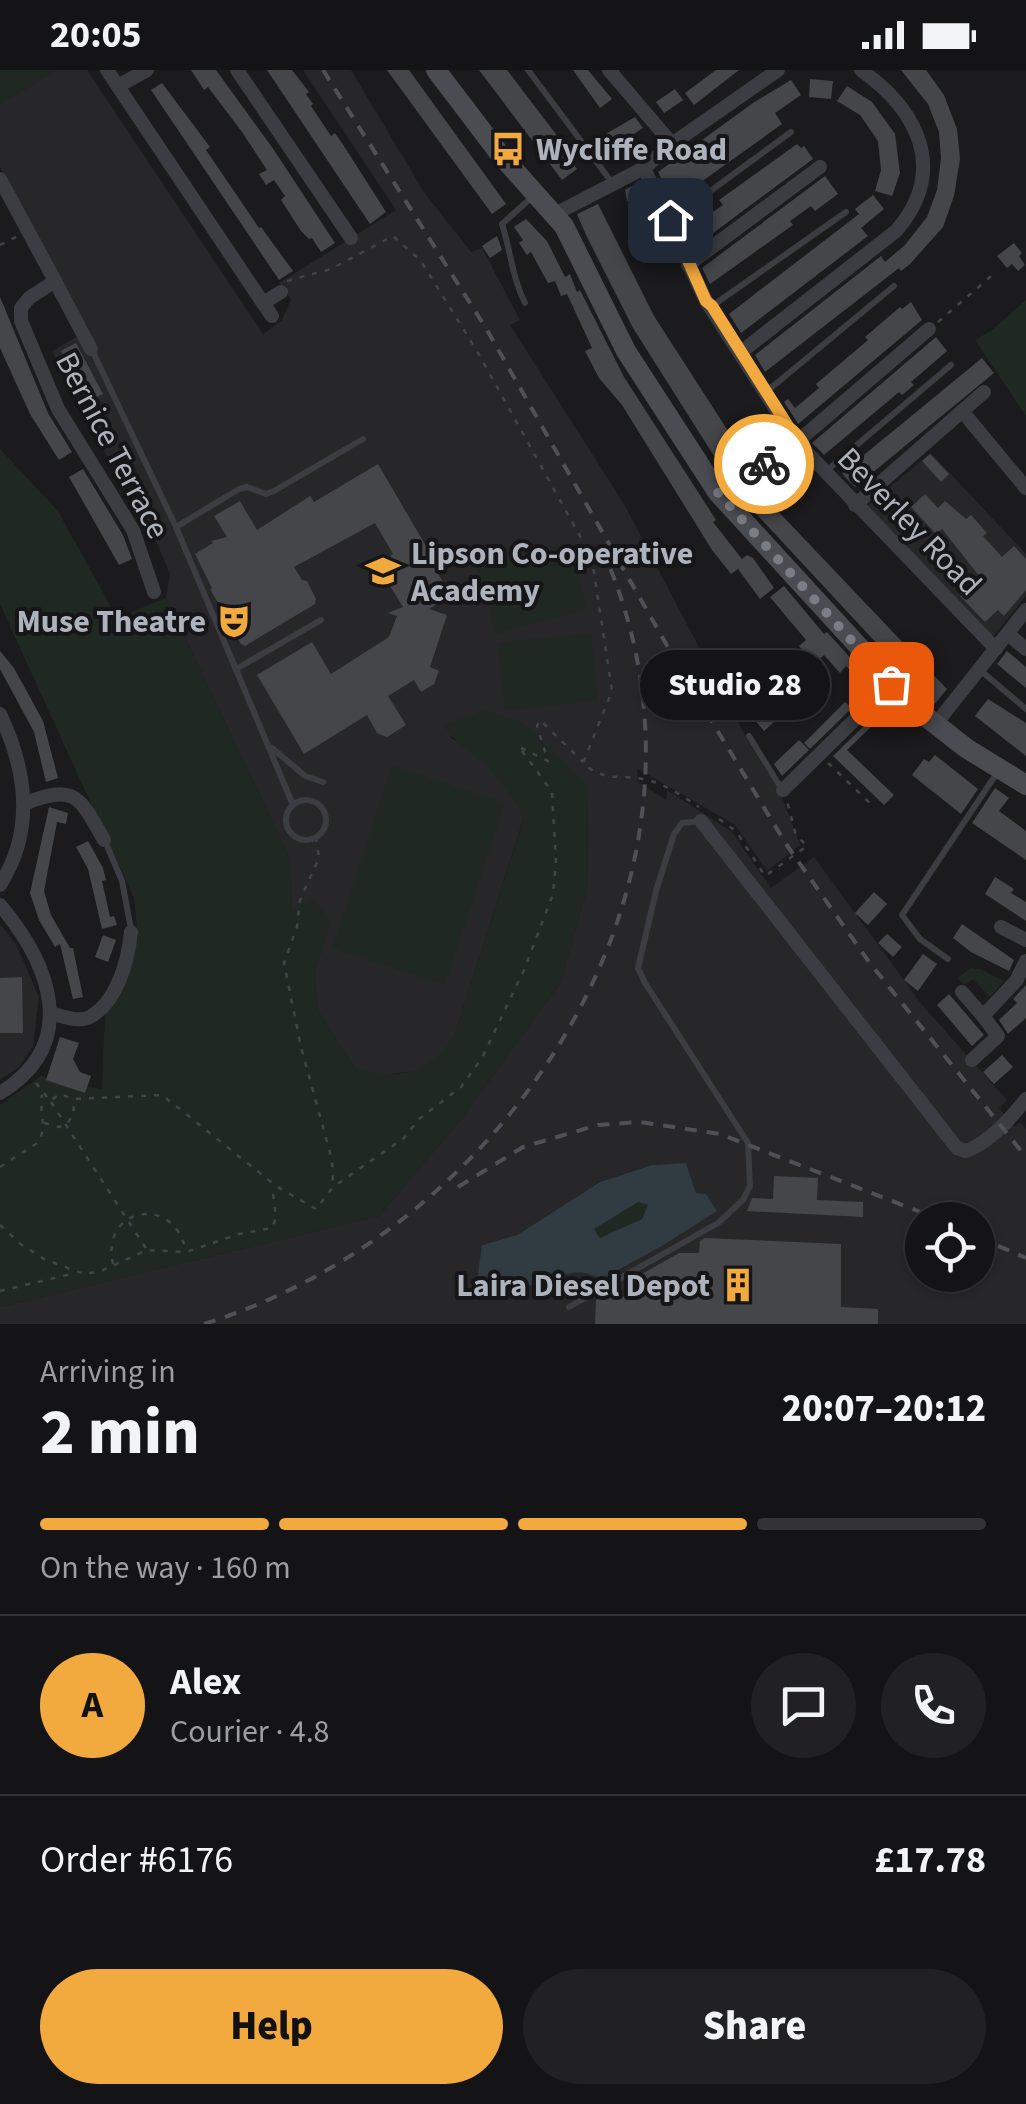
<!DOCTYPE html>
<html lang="en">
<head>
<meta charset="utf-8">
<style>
  body { margin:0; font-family:"Source Sans 3",sans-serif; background:#212123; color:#f1f3f6; height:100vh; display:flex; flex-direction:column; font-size:38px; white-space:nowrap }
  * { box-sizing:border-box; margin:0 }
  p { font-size:32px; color:#9d9ea1 }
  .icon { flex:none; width:55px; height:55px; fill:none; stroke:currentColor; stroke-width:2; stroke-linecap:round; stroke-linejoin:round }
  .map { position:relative; height:1254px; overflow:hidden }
  .side { display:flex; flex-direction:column; background:#141416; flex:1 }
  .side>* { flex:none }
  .tools { position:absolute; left:905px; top:1132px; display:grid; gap:20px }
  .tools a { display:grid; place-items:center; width:90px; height:90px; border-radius:50%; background:#141416; box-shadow:0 2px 8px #0004,0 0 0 2px #333335; font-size:50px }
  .pin { position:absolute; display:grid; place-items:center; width:85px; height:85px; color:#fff; margin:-42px; border-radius:20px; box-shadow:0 5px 15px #0006 }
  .courier { position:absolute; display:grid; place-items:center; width:100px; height:100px; margin:-50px; border:8px solid #f2a93d; border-radius:50%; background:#fff; color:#222; box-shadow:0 2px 12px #0007 }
  .bubble { position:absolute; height:70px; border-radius:35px; background:#141416; box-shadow:0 2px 8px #0004,0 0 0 2px #333335; font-size:32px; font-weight:800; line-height:70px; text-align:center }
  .headline em { font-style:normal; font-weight:800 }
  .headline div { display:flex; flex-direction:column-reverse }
  .headline { display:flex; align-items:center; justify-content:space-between; height:170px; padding:0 40px }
  h1 { font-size:65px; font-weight:800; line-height:75px }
  .bar { display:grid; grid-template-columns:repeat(4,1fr); gap:15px 10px; align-content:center; height:120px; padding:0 40px }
  .bar i { height:12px; border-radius:8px; background:#333335 }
  .bar .selected { background:#f2a93d }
  .bar p { grid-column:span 4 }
  .line { display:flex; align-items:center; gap:25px; padding:0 40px; border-top:2px solid #333335 }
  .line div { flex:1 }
  .round { display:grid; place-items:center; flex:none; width:105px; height:105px; border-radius:52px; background:#212123 }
  .button { display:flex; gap:20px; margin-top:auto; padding:20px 40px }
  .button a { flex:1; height:115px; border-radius:60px; background:#f2a93d; color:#111; font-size:40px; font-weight:800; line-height:115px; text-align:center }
  .button a+a { background:#212123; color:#f1f3f6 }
  .status { display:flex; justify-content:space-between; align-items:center; height:70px; padding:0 50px; background:#141416; direction:ltr }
  .status svg { height:28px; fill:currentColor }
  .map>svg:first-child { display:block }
  .built { fill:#27272a; fill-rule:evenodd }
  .green { fill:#202921 }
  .water { fill:#303b42; fill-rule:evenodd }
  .building { fill:#45464a }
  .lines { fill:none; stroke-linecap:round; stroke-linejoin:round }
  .path { stroke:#424449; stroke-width:2.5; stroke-dasharray:5 8; stroke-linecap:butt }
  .lane { stroke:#3c3d42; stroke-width:6 }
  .street { stroke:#3c3d42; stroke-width:14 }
  .secondary { stroke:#4a4c52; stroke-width:20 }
  .rail { stroke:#4f5157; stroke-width:4; stroke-dasharray:12 10; stroke-linecap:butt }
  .done { stroke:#7a7e84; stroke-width:10; stroke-dasharray:0 18 }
  .route { stroke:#f2a93d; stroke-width:12 }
  .labels { text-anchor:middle; stroke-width:8; stroke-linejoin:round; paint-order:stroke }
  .poi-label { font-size:32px; font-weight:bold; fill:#adb3bc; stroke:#161618; text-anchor:start }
  .street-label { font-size:32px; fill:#adb3bc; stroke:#161618 }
</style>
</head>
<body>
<div class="status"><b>20:05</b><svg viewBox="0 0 49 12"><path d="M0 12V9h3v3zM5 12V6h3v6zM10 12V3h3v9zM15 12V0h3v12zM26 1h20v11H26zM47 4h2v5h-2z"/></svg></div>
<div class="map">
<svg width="1026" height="1254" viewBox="0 0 1026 1254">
  <rect width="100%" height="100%" fill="#1b1b1d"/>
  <g class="built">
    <path d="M56,0h31l176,264 19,-14 9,-21 -12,-16 117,-73 -93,-140h48l73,122 47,60 11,-4 38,72 -10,5 114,179 123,235 33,53 20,53 -33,26 -32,-46 -97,-56 -1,12 29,19 1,-10 65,42 39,56 43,-31 109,149 84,94 -8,8 16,19 5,-5 6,7v195h-1026v-17l379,-91 83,-98 99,-136 27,-98 -1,-99 -138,-49 34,25 28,32 13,24 -70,220 -15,21 -25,13 -33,4 -26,-7 -37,-57 -4,-37 16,-51 -38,-12 -3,-54 -123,-259 4,-24 -28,-66 -46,-69 -44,-88 37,-21 -89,-163v-63zM686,1093l10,30 -107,80 -19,-2 -23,11 -65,-37 35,-10 83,-53 52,-17zM922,1150h56v55h-56z"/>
    <polygon points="931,383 1026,484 1026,526 991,569 867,436"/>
    <polygon points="0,854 16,874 39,927 33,976 19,997 0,1010"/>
  </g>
  <g class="green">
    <polygon points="0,0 56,0 0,34"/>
    <polygon points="1026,230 1026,346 975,270 992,260"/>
    <path d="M0,379l58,62 59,107 49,-20 123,259 3,53 18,-11 14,10 6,15 -16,50 4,37 37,57c44,12 72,7 99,-31l70,-219c-11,-20 -23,-37 -39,-54 -14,-14 -32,-21 -41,-39l41,-15 39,13 63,62 1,99 -27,98 -99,136 -83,98 -379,91v-202l41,-29 43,17 3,-6 15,2 3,-76 18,-23 15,-54 -4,-38 -134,-294z"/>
    <polygon points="569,473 587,539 495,564 477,498"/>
    <polygon points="591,563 598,630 505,641 497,573"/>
    <polygon points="392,695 505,733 445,915 332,878"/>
    <polygon points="970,898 980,899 1004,911 990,927 973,909 964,915 958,908"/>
    <polygon points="638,1132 649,1135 642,1149 601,1169 594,1159 618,1141"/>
  </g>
  <path class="water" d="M686,1093l10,30 10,1 11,17 -55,35 -61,33c-32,-16 -39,2 -68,6 -19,3 -38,2 -57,3l6,-43 35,-10 83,-53 52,-17zM638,1132l10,3 -6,14 -42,19 -6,-9z"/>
  <g class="building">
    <polygon points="191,0 216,0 274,80 335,173 321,182 312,168 309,169 301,161 281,130 285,126 274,110 266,115 259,104 267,100 242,62 208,17 204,20"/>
    <polygon points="267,0 292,0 309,22 306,24 313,34 311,36 331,66 335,63 342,73 386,142 370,154"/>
    <polygon points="387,0 409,0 506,134 492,144"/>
    <polygon points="479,0 507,0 571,84 567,86 577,99 562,110"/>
    <polygon points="573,0 588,0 612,29 600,38"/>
    <polygon points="716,0 739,0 694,35 685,23"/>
    <polygon points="901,0 926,0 944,25 957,59 960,89 954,126 943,157 910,194 901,201 899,198 765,302 755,285 881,186 885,192 905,175 927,147 937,120 941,88 939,62 928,34"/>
    <polygon points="810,9 833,11 831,29 809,27"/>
    <polygon points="791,10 801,25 775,43 782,54 673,132 658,102 753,33"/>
    <polygon points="162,13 210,77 206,80 259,158 261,157 293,201 279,210 151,20"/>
    <polygon points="847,16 872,32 895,64 900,103 892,126 875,121 881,100 878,71 860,45 837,31"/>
    <polygon points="675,19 683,30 664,43 656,32"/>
    <polygon points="635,47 643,58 601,85 592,72"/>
    <polygon points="797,74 801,78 804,76 813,89 693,178 684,155 694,148 697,153 714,141 723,135 719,130"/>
    <polygon points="825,106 838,124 815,141 811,136 790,151 793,155 710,214 702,198"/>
    <polygon points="637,113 644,123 627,131 625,120"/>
    <polygon points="873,125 884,139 861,158 868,166 741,263 729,244 859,144 855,139"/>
    <polygon points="598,134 654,246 750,395 728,408 633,258 586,165 577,144"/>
    <polygon points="526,149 547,171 565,207 570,204 577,222 580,220 624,307 716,450 713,452 742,489 747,485 753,488 774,518 760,529 738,499 731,504 712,480 622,335 599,308 585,281 592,278 567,224 561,226 555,211 548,213 531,182 527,185 519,173 523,170 514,157"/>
    <polygon points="497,166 502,180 490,188 482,176"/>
    <polygon points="1014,173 1022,183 1019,186 1025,195 1018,201 1012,194 1007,198 997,186"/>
    <polygon points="0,227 48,343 72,382 59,390 30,344 0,278"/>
    <polygon points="911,232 922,250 798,354 784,332 788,329 795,338 819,318 816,314 868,270 865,267 900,237 902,239"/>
    <polygon points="936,267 947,281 911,312 914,315 902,325 899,322 824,385 812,373"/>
    <polygon points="76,273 103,324 87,332 61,281"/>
    <polygon points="982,288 994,303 855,417 845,407 842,403"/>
    <polygon points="930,384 949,404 941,412 922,391"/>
    <polygon points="378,394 433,488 430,490 451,526 429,539 447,545 430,597 439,601 434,614 421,622 414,610 388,626 406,655 387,667 377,663 367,645 304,684 257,605 312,572 331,604 389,567 397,546 388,543 403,537 387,511 395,506 392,500 396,496 390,486 393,484 375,453 294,497 302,510 307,511 316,529 315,534 245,576 241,574 210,519 212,518 195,484 213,473 211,471 227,467 214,446 240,431 257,460 310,426 314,432"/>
    <polygon points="83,399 123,465 132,489 119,495 69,407"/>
    <polygon points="756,407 760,413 755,417 947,619 934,635 735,421"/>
    <polygon points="925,424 938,438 945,431 966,449 971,445 987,463 983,466 1002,487 1014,476 1026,489 1026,520 1004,546 998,540 985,552 960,526 980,507 942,459 936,464 911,437"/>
    <polygon points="784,516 824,564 827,562 875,615 869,621 846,596 840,603 824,585 814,594 799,576 806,570 770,527"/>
    <polygon points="0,581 14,598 43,651 58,708 46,712 34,662 0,599"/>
    <polygon points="1007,581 1026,597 1026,618 997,594"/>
    <polygon points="988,629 1026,653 1026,686 975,646"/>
    <polygon points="845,632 852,638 810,679 804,673"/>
    <polygon points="764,638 775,651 764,661 753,648"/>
    <polygon points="870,650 874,654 847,680 894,725 884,735 833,686"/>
    <polygon points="799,670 809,680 782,706 774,694"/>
    <polygon points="935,685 978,719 961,744 912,705 924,689 929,692"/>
    <polygon points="995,718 1009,728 999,741 1026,761 1026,790 972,753"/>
    <polygon points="49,737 68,743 66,754 57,752 44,821 51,845 70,878 73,878 83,927 73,929 60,874 55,877 39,850 30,823"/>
    <polygon points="88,771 103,798 106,810 102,811 110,847 114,846 117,855 102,859 88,799 76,777"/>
    <polygon points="995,807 1014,819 1011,823 1026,832 1026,851 985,824"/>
    <polygon points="874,822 887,834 868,855 855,843"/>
    <polygon points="962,854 1014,890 1009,901 971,882 953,868"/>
    <polygon points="887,864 902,877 893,887 878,873"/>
    <polygon points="103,865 116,870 108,892 95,887"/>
    <polygon points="923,884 937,894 918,921 904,910"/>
    <polygon points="22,907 23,963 0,963 0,908"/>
    <polygon points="1026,915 1026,948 1008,964 999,950 1017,933 1013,929"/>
    <polygon points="949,924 984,965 972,976 937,935"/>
    <polygon points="60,967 79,973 73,989 80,1002 91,1006 85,1023 46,1010"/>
    <polygon points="1002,985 1013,997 994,1014 983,1002"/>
    <polygon points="774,1106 818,1108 817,1130 863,1132 863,1147 747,1141 752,1128 773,1129"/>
    <polygon points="705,1168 841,1174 841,1237 878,1239 878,1254 595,1254 596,1230 603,1226 633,1227 635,1208 679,1183 699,1183 700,1171"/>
  </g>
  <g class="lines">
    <g class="path">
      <polyline points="0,175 18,166"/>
      <path d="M287,211l44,-12 62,-33 28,25 56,90 109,196 7,19 19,125 -29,72c21,19 34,11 59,16 21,3 40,17 57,28"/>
      <polyline points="938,252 996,202"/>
      <polyline points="521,678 548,691 537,656 540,650 583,692"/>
      <polyline points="828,693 875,738"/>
      <polyline points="719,749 736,761 765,806 807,776 796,765 787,731"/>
      <polyline points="316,767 319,788 300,830 297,857 284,893 301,977 332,1090 333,1115"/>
      <polyline points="36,1013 50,1031 60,1024 73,1029 162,1025 276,1116 316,1139 333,1117 404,1068 419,1049 461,1017 482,988 524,900 553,824 556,791 552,722 520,678"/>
      <polyline points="51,1032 147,1180"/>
      <polyline points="44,1053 59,1057 67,1054 74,1043 73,1030"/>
      <path d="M0,1097l39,-25c8,-17 0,-30 3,-47"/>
      <polyline points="0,1155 22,1175 44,1189 84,1204 101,1201 147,1180 186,1182 239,1164 272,1158 276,1148 272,1116"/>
      <path d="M113,1194c-13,-57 62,-71 73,-12"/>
      <polyline points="0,1221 71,1204"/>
    </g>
    <g class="lane">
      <polyline points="528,0 613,114"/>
      <polyline points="671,150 791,62"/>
      <path d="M525,233c-13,-26 -14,-51 -23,-79l30,-27"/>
      <polyline points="712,236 846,142"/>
      <polyline points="92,280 176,457 293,735"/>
      <polyline points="766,322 894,216"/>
      <polyline points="825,402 951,295"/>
      <polyline points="723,420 796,373"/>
      <polyline points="176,457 239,419 247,417 266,424 274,421 363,369"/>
      <polyline points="238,598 321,550"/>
      <polyline points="980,600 1026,639"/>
      <polyline points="749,666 781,718"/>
      <polyline points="272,678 305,706 323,712"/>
      <circle cx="306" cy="750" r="20"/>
      <polyline points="105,771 122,811 131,859"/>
      <polyline points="948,889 920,869 902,845 997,703"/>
      <polyline points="569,1237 718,1153 743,1130 750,1116 748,1073 645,913 638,898 656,821 674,764 682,753 701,751"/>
    </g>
    <g class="street">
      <polyline points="107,0 263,233 281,222"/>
      <polyline points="237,0 351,168"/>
      <polyline points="609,0 672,74"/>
      <polyline points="118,16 147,0"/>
      <polyline points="644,98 706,231 797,372 996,579"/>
      <polyline points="0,109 55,211 29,228 21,238 21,251 58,339 133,460 154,522"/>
      <polyline points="555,144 644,98 672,74 778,0"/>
      <polyline points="688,195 820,97"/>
      <polyline points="55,211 91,279"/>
      <polyline points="263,233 272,246"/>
      <path d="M741,282l155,-121c52,-60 23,-120 -35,-161"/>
      <polyline points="962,341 1026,418"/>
      <polyline points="797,372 929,259"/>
      <polyline points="855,435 984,322"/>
      <polyline points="1008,564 1026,579"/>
      <path d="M0,644c27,57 35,116 0,171"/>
      <polyline points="935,655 1026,540"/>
      <polyline points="783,720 891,614"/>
      <path d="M26,733c50,-20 54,-5 78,37"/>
      <path d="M701,751l256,327 9,3c24,-9 44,-32 60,-52"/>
      <path d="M0,835c50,59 81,139 0,188"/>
      <polyline points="1001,857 1026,870"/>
      <polyline points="962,922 983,946"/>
      <path d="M50,943c12,3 28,10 40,4 28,-16 38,-57 41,-85"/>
      <polyline points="972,990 998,966 983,946 1016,911 1026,891"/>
    </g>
    <polyline class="secondary" points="436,0 499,83 564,156 626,281 718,423 916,639 966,678 1026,715"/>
    <g class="rail">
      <polyline points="323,0 487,260 685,607 786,774 869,892 1026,1087"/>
      <polyline points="458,1117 523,1077 598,1055 640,1052 720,1064 941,1150"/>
      <polyline points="978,1167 1026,1188"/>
      <path d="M204,1254c305,-95 533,-442 406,-756"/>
    </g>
  </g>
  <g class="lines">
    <polyline class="done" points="764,394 718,423 891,614"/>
    <polyline class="route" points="670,150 706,231 712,236 798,372 764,394"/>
  </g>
  <defs>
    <g id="bus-bare" transform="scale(2.7)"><path d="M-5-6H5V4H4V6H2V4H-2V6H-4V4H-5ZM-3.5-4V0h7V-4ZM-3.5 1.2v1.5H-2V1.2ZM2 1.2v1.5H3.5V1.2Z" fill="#f2a93d" stroke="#161618" stroke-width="2.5" paint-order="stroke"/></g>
    <g id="school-bare" transform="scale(2.7)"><path d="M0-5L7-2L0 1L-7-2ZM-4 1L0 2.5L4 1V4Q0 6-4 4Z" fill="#f2a93d" stroke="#161618" stroke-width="2.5" paint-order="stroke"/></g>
    <g id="theatre-bare" transform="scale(2.7)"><path d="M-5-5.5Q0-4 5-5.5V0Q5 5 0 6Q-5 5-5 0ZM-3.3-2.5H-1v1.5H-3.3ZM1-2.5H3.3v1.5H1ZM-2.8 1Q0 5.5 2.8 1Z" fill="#f2a93d" stroke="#161618" stroke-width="2.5" paint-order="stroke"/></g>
    <g id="building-bare" transform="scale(2.7)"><path d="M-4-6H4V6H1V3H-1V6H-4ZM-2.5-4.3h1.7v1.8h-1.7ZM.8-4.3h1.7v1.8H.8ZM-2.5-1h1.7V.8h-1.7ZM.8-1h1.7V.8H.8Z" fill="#f2a93d" stroke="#161618" stroke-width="2.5" paint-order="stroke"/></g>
  </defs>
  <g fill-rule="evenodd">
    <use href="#bus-bare" x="508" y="79"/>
    <use href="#school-bare" x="383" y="501"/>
    <use href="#theatre-bare" x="234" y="551"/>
    <use href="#building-bare" x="738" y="1215"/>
  </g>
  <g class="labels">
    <g class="poi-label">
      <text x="536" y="90">Wycliffe Road</text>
      <text x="411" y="494">Lipson Co-operative<tspan x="411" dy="37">Academy</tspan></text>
      <text x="206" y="562" text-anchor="end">Muse Theatre</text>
      <text x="710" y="1226" text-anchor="end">Laira Diesel Depot</text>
    </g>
    <g class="street-label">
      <text transform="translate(113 375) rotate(62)" y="11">Bernice Terrace</text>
      <text transform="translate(910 451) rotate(46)" y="11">Beverley Road</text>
    </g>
  </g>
</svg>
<div class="tools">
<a><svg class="icon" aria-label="locate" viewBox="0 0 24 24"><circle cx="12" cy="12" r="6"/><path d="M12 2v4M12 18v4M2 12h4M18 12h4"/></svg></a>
</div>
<div class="pin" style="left:891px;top:614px;background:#ea580c"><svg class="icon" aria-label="bag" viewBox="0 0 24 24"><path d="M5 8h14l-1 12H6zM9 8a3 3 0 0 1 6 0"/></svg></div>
<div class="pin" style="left:670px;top:150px;background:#1f2937"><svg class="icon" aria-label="home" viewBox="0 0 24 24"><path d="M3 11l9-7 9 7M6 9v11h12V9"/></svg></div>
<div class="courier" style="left:764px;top:394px"><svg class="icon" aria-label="bike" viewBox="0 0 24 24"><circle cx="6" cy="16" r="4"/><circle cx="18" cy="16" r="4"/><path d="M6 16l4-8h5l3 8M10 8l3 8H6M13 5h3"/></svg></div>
<div class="bubble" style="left:640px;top:580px;width:190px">Studio 28</div>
</div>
<section class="side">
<div class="headline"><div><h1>2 min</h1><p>Arriving in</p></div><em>20:07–20:12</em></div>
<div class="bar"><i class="selected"></i><i class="selected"></i><i class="selected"></i><i></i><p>On the way · 160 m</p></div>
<div class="line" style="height:180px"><b class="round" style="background:#f2a93d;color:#111">A</b><div><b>Alex</b><p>Courier · 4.8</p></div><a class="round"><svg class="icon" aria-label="chat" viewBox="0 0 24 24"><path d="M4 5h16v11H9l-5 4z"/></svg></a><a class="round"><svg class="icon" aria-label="phone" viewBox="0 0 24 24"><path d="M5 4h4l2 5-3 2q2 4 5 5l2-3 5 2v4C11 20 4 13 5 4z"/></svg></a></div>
<div class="line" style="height:130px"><div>Order #6176</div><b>£17.78</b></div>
<div class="button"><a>Help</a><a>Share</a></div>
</section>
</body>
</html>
